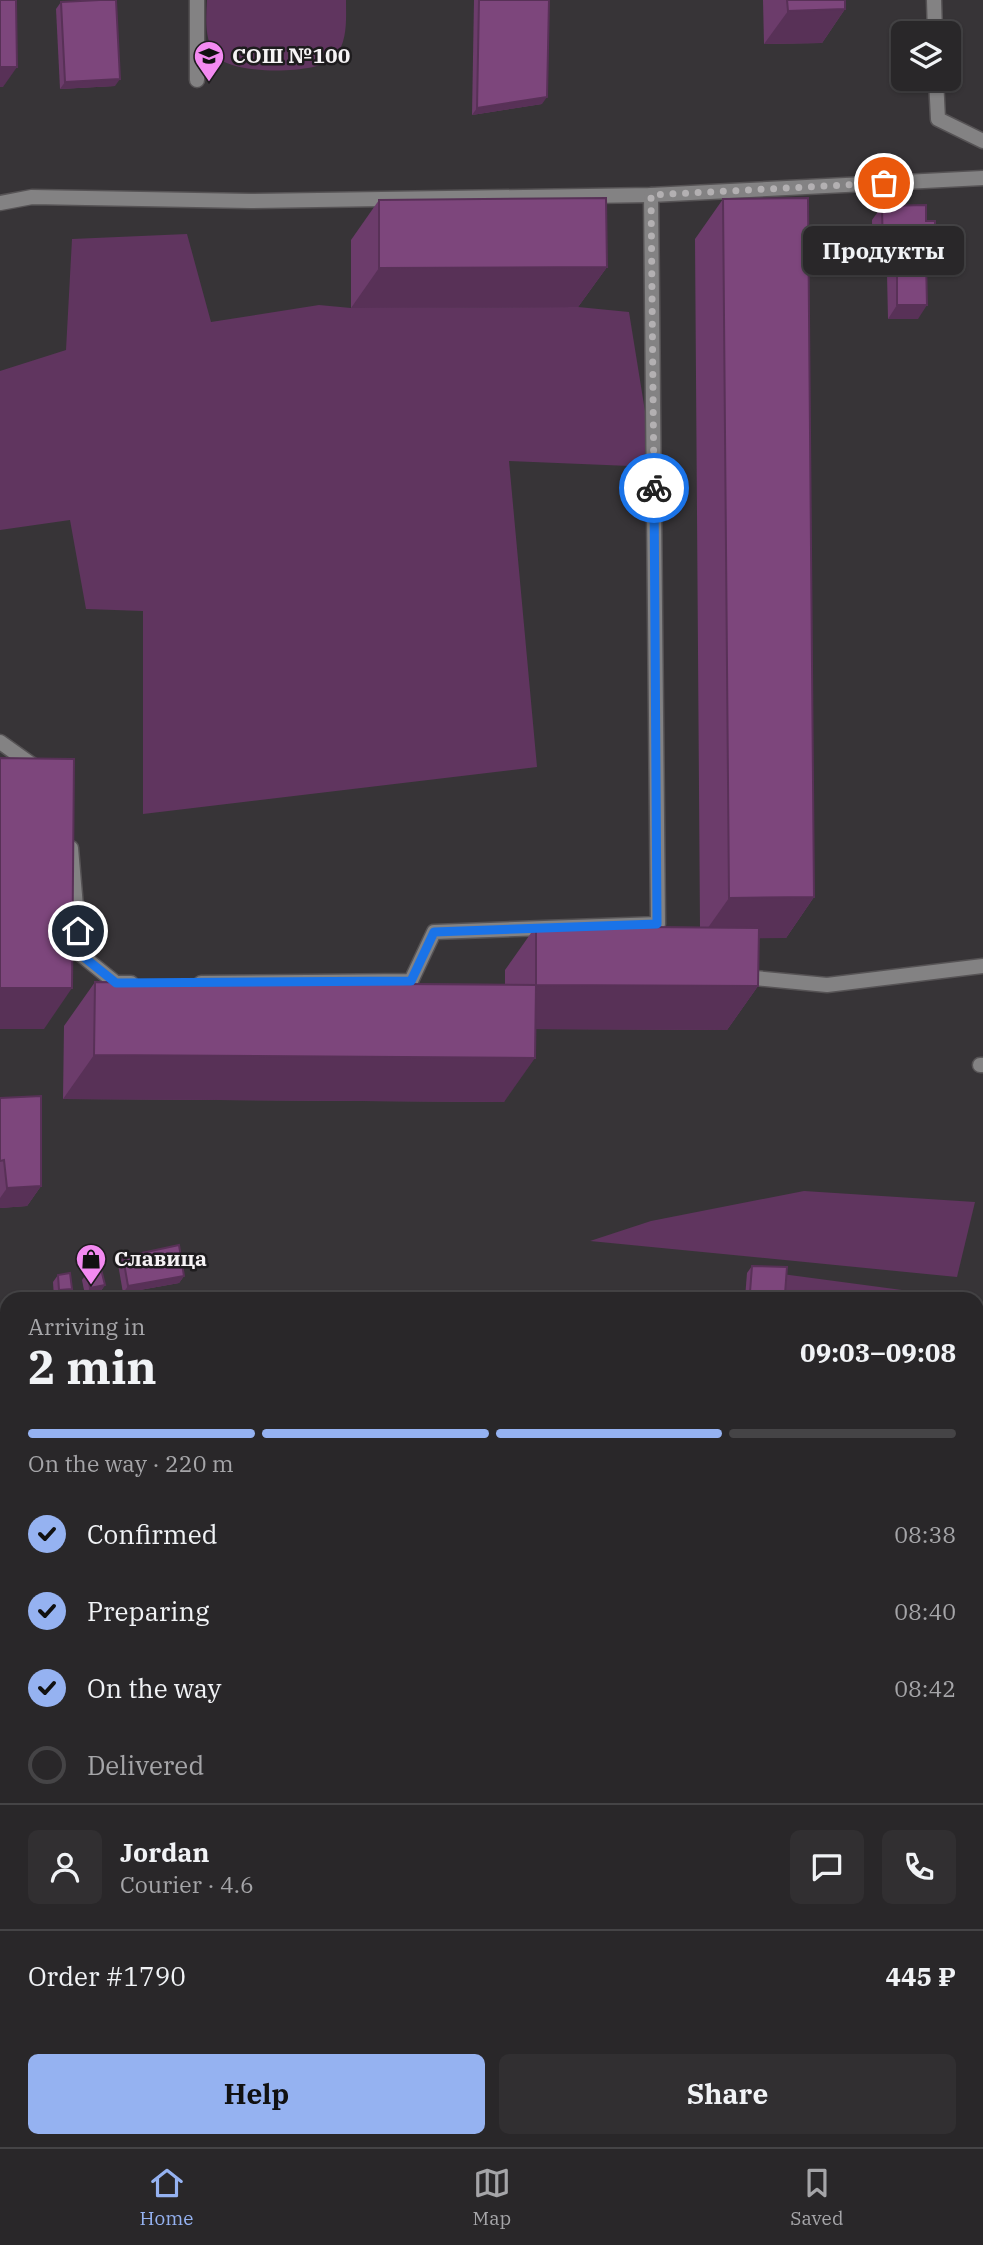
<!DOCTYPE html>
<html lang="en">
<head>
<meta charset="utf-8">
<style>
  body { margin:0; font-family:"IBM Plex Serif",serif; background:#312f31; color:#f1f3f6; height:100vh; display:flex; flex-direction:column; font-size:26px; white-space:nowrap }
  * { box-sizing:border-box; margin:0 }
  p { font-size:23px; color:#a5a5a8 }
  .icon { flex:none; width:38px; height:38px; fill:none; stroke:currentColor; stroke-width:2; stroke-linecap:round; stroke-linejoin:round }
  .map { position:relative; flex:1; overflow:hidden }
  .details { position:absolute; left:0px; top:1292px; width:984px; height:856px; display:flex; flex-direction:column; background:#292729; border-radius:21px 21px 0 0; box-shadow:0 2px 5px #0004,0 0 0 2px #454446 }
  .details>* { flex:none }
  .fabs { position:absolute; left:891px; top:21px; display:grid; gap:14px }
  .fabs a { display:grid; place-items:center; width:70px; height:70px; border-radius:10px; background:#292729; box-shadow:0 2px 5px #0004,0 0 0 2px #454446; font-size:35px }
  .pin { position:absolute; display:grid; place-items:center; width:60px; height:60px; color:#fff; margin:-30px; border:4px solid #fff; border-radius:50%; box-shadow:0 2px 7px #0007 }
  .courier { position:absolute; display:grid; place-items:center; width:70px; height:70px; margin:-35px; border:5px solid #1a73e8; border-radius:50%; background:#fff; color:#222; box-shadow:0 2px 9px #0007 }
  .bubble { position:absolute; height:49px; border-radius:10px; background:#292729; box-shadow:0 2px 5px #0004,0 0 0 2px #454446; font-size:23px; font-weight:800; line-height:49px; text-align:center }
  .head em { font-style:normal; font-weight:800 }
  .head div { display:flex; flex-direction:column-reverse }
  .head { display:flex; align-items:center; justify-content:space-between; height:119px; padding:0 28px }
  h1 { font-size:46px; font-weight:800; line-height:52px }
  .bar { display:grid; grid-template-columns:repeat(4,1fr); gap:10px 7px; align-content:center; height:84px; padding:0 28px }
  .bar i { height:9px; border-radius:5px; background:#454446 }
  .bar .on { background:#95b2f1 }
  .bar p { grid-column:span 4 }
  .line { display:flex; align-items:center; gap:18px; padding:0 28px; border-top:2px solid #454446 }
  .line div { flex:1 }
  .round { display:grid; place-items:center; flex:none; width:74px; height:74px; border-radius:10px; background:#312f31 }
  ol { padding:0 28px; list-style:none }
  li { display:flex; align-items:center; gap:21px; height:77px }
  li p { margin-inline-start:auto }
  li .icon { padding:7px; border-radius:50%; background:#95b2f1; color:#111; stroke-width:4 }
  li:last-child { color:#a5a5a8 }
  li i { width:38px; height:38px; border:4px solid #454446; border-radius:50% }
  .cta { display:flex; gap:14px; margin-top:auto; padding:14px 28px }
  .cta a { flex:1; height:80px; border-radius:10px; background:#95b2f1; color:#111; font-size:28px; font-weight:800; line-height:80px; text-align:center }
  .cta a+a { background:#312f31; color:#f1f3f6 }
  .tabs { display:flex; justify-content:space-around; align-items:center; height:98px; border-top:2px solid #454446; background:#292729; font-size:19px; color:#a5a5a8 }
  .tabs a { display:grid; justify-items:center; gap:4px }
  .tabs .on { color:#95b2f1 }
  .map>svg:first-child { display:block }
  .green { fill:#60355f }
  .lines { fill:none; stroke-linecap:round; stroke-linejoin:round }
  .lane-casing { stroke:#565355; stroke-width:17 }
  .street-casing { stroke:#565355; stroke-width:17 }
  .secondary-casing { stroke:#565355; stroke-width:17 }
  .lane { stroke:#838283; stroke-width:14 }
  .street { stroke:#838283; stroke-width:14 }
  .secondary { stroke:#b0adaf; stroke-width:14 }
  .wall { fill:#6c3c6b }
  .shaded-wall { fill:#583157 }
  .building { fill:#7d467c; stroke:#583157; stroke-width:2 }
  .done { stroke:#b3b0b2; stroke-width:7; stroke-dasharray:0 12.6 }
  .route { stroke:#1a73e8; stroke-width:9 }
  .labels { text-anchor:middle; stroke-width:5; stroke-linejoin:round; paint-order:stroke }
  .poi-label { font-size:21px; font-weight:bold; fill:#f6f3f5; stroke:#1e1c1e; text-anchor:start }
</style>
</head>
<body>
<div class="map">
<svg width="983" height="2147" viewBox="0 0 983 2147">
  <rect width="100%" height="100%" fill="#373437"/>
  <g class="green">
    <path d="M207,0h139c0,19 2,41 -11,57 -16,18 -101,18 -118,0 -13,-16 -11,-38 -10,-57z"/>
    <polygon points="187,234 211,322 319,305 351,308 578,307 629,312 654,467 509,461 537,767 143,814 143,611 86,609 70,520 0,530 0,371 66,350 72,239"/>
    <polygon points="804,1191 975,1202 957,1277 590,1241 651,1221"/>
    <polygon points="782,1274 962,1298 781,1298"/>
    <polygon points="976,1389 983,1389 983,1512 976,1513"/>
    <polygon points="976,1601 983,1603 983,1654 977,1651"/>
    <polygon points="0,1960 7,1972 7,2051 0,2042"/>
    <polygon points="977,1989 983,1995 983,2146 840,2147 833,2140 976,2140"/>
    <polygon points="87,2140 170,2140 178,2147 95,2147"/>
  </g>
  <g class="lines">
    <g class="lane-casing">
      <g id="lane">
        <polyline points="197,0 197,80"/>
        <polyline points="934,0 935,33"/>
        <polyline points="936,79 938,119 983,141"/>
        <polyline points="0,203 32,197 250,201 651,195 983,178"/>
        <polyline points="0,742 38,769"/>
        <polyline points="71,848 80,954 116,983 131,983"/>
        <polyline points="755,978 827,985 983,966"/>
        <polyline points="201,983 411,981 434,932 658,924 651,195"/>
        <polyline points="980,1065 983,1065"/>
        <polyline points="976,1681 983,1685"/>
        <polyline points="976,1984 983,1990"/>
        <polyline points="0,2042 7,2051"/>
        <polyline points="87,2140 95,2147"/>
        <polyline points="552,2140 565,2147"/>
        <polyline points="646,2147 650,2140"/>
      </g>
    </g>
    <g class="street-casing">
      <polyline id="street" points="976,1320 983,1311"/>
    </g>
    <g class="secondary-casing">
      <g id="secondary">
        <polyline points="976,1353 983,1354"/>
        <polyline points="0,1485 7,1483"/>
        <polyline points="976,1547 983,1545"/>
        <polyline points="976,1562 983,1566"/>
      </g>
    </g>
    <use href="#lane" class="lane"/>
    <use href="#street" class="street"/>
    <use href="#secondary" class="secondary"/>
  </g>
  <g class="wall">
    <polygon points="474,0 549,0 542,104 472,115"/>
    <polygon points="763,0 845,0 845,9 822,43 764,44"/>
    <polygon points="61,2 115,86 60,89 56,9"/>
    <polygon points="723,199 814,897 786,938 759,938 758,986 727,1030 535,1029 504,1102 63,1099 64,1026 95,982 505,984 505,970 536,926 700,927 695,239"/>
    <polygon points="379,200 607,267 578,307 351,308 351,240"/>
    <polygon points="882,206 926,221 935,235 927,246 923,260 918,319 888,319 887,274 891,269 873,269 872,220"/>
    <polygon points="0,1098 41,1186 27,1206 0,1208"/>
    <polygon points="123,1257 184,1276 179,1283 123,1293 118,1264"/>
    <polygon points="752,1266 785,1294 782,1298 745,1298 747,1273"/>
    <polygon points="87,1273 105,1285 100,1292 85,1295 82,1280"/>
    <polygon points="58,1275 67,1296 54,1297 53,1282"/>
    <polygon points="0,1702 7,1720 7,1972 0,1960"/>
    <polygon points="983,1736 983,1918 976,1912 976,1738"/>
    <polygon points="170,2140 400,2140 413,2147 178,2147"/>
  </g>
  <g class="shaded-wall">
    <polygon points="845,9 822,43 764,44 788,11"/>
    <polygon points="0,67 17,67 3,87 0,87"/>
    <polygon points="120,79 115,86 60,89 65,82"/>
    <polygon points="547,97 542,104 472,115 477,108"/>
    <polygon points="927,235 935,235 925,248"/>
    <polygon points="927,254 918,268 897,260 891,269 873,269 883,255"/>
    <polygon points="607,267 578,307 351,308 379,268"/>
    <polygon points="897,305 927,305 918,319 888,319"/>
    <polygon points="814,897 786,938 700,939 729,898"/>
    <polygon points="536,985 758,986 727,1030 505,1029"/>
    <polygon points="0,988 72,988 44,1029 0,1029"/>
    <polygon points="94,1055 535,1058 504,1102 63,1099"/>
    <polygon points="41,1186 27,1206 0,1208 0,1198 7,1188"/>
    <polygon points="184,1276 179,1283 123,1293 128,1286"/>
    <polygon points="105,1285 100,1292 85,1295 90,1288"/>
    <polygon points="72,1289 67,1296 54,1297 59,1290"/>
    <polygon points="750,1292 785,1294 782,1298 746,1298"/>
  </g>
  <g class="building">
    <polygon points="0,0 16,0 17,67 0,67"/>
    <polygon points="100,0 116,0 120,79 65,82 61,2"/>
    <polygon points="479,0 549,0 547,97 477,108"/>
    <polygon points="787,0 845,0 845,9 788,11"/>
    <polygon points="606,198 607,267 379,268 379,200"/>
    <polygon points="808,198 814,897 729,898 723,199"/>
    <polygon points="926,205 926,221 935,221 935,235 927,235 927,254 883,255 882,206"/>
    <polygon points="897,260 926,260 927,305 897,305"/>
    <polygon points="0,758 74,759 72,988 0,988"/>
    <polygon points="536,926 759,928 758,986 536,985"/>
    <polygon points="95,982 536,985 535,1058 94,1055"/>
    <polygon points="41,1096 41,1186 7,1188 4,1160 0,1161 0,1098"/>
    <polygon points="179,1245 184,1276 128,1286 123,1257"/>
    <polygon points="752,1266 787,1267 785,1294 750,1292"/>
    <polygon points="101,1269 105,1285 90,1288 87,1273"/>
    <polygon points="70,1273 72,1289 59,1290 58,1275"/>
    <polygon points="0,1702 7,1720 7,1873 0,1861"/>
    <polygon points="981,1734 983,1736 983,1843 976,1836 976,1738"/>
    <polygon points="261,2140 400,2140 413,2147 272,2147"/>
  </g>
  <g class="lines">
    <polyline class="done" points="654,488 651,195 884,183"/>
    <polyline class="route" points="78,931 80,954 116,983 411,981 434,932 657,924 654,488"/>
  </g>
  <defs>
    <g id="school-pin" transform="scale(1.575)"><path d="M0 17L-7.5 6A9.5 9.5 0 1 1 7.5 6Z" fill="#f38af1" stroke="#1e1c1e"/><path d="M0-5L7-2L0 1L-7-2ZM-4 1L0 2.5L4 1V4Q0 6-4 4Z" fill="#111"/></g>
    <g id="shop-pin" transform="scale(1.575)"><path d="M0 17L-7.5 6A9.5 9.5 0 1 1 7.5 6Z" fill="#f38af1" stroke="#1e1c1e"/><path d="M-5-2.5h2.3a2.7 3.5 0 0 1 5.4 0H5L5.5 6h-11ZM-1.5-2.5h3a1.5 2.3 0 0 0-3 0Z" fill="#111"/></g>
  </defs>
  <g fill-rule="evenodd">
    <use href="#school-pin" x="209" y="56"/>
    <use href="#shop-pin" x="91" y="1259"/>
  </g>
  <g class="labels">
    <g class="poi-label">
      <text x="232" y="63">СОШ №100</text>
      <text x="114" y="1266">Славица</text>
    </g>
  </g>
</svg>
<div class="fabs">
<a><svg class="icon" aria-label="layers" viewBox="0 0 24 24"><path d="M12 4l9 5-9 5-9-5zM3 14l9 5 9-5"/></svg></a>
</div>
<div class="pin" style="left:884px;top:183px;background:#ea580c"><svg class="icon" aria-label="bag" viewBox="0 0 24 24"><path d="M5 8h14l-1 12H6zM9 8a3 3 0 0 1 6 0"/></svg></div>
<div class="pin" style="left:78px;top:931px;background:#1f2937"><svg class="icon" aria-label="home" viewBox="0 0 24 24"><path d="M3 11l9-7 9 7M6 9v11h12V9"/></svg></div>
<div class="courier" style="left:654px;top:488px"><svg class="icon" aria-label="bike" viewBox="0 0 24 24"><circle cx="6" cy="16" r="4"/><circle cx="18" cy="16" r="4"/><path d="M6 16l4-8h5l3 8M10 8l3 8H6M13 5h3"/></svg></div>
<div class="bubble" style="left:803px;top:226px;width:161px">Продукты</div>
<section class="details">
<div class="head"><div><h1>2 min</h1><p>Arriving in</p></div><em>09:03–09:08</em></div>
<div class="bar"><i class="on"></i><i class="on"></i><i class="on"></i><i></i><p>On the way · 220 m</p></div>
<ol>
<li><svg class="icon" aria-label="check" viewBox="0 0 24 24"><path d="M5 12l5 5 9-10"/></svg>Confirmed<p>08:38</p></li>
<li><svg class="icon" aria-label="check" viewBox="0 0 24 24"><path d="M5 12l5 5 9-10"/></svg>Preparing<p>08:40</p></li>
<li><svg class="icon" aria-label="check" viewBox="0 0 24 24"><path d="M5 12l5 5 9-10"/></svg>On the way<p>08:42</p></li>
<li><i></i>Delivered</li>
</ol>
<div class="line" style="height:126px"><a class="round"><svg class="icon" aria-label="person" viewBox="0 0 24 24"><circle cx="12" cy="8" r="4"/><path d="M4 21q1-7 8-7t8 7"/></svg></a><div><b>Jordan</b><p>Courier · 4.6</p></div><a class="round"><svg class="icon" aria-label="chat" viewBox="0 0 24 24"><path d="M4 5h16v11H9l-5 4z"/></svg></a><a class="round"><svg class="icon" aria-label="phone" viewBox="0 0 24 24"><path d="M5 4h4l2 5-3 2q2 4 5 5l2-3 5 2v4C11 20 4 13 5 4z"/></svg></a></div>
<div class="line" style="height:91px"><div>Order #1790</div><b>445 ₽</b></div>
<div class="cta"><a>Help</a><a>Share</a></div>
</section>
</div>
<nav class="tabs">
<a class="on"><svg class="icon" aria-label="home" viewBox="0 0 24 24"><path d="M3 11l9-7 9 7M6 9v11h12V9"/></svg>Home</a>
<a><svg class="icon" aria-label="map" viewBox="0 0 24 24"><path d="M3 6l6-2 6 2 6-2v14l-6 2-6-2-6 2zM9 4v14M15 6v14"/></svg>Map</a>
<a><svg class="icon" aria-label="saved" viewBox="0 0 24 24"><path d="M7 4h10v16l-5-4-5 4z"/></svg>Saved</a>
</nav>
</body>
</html>
